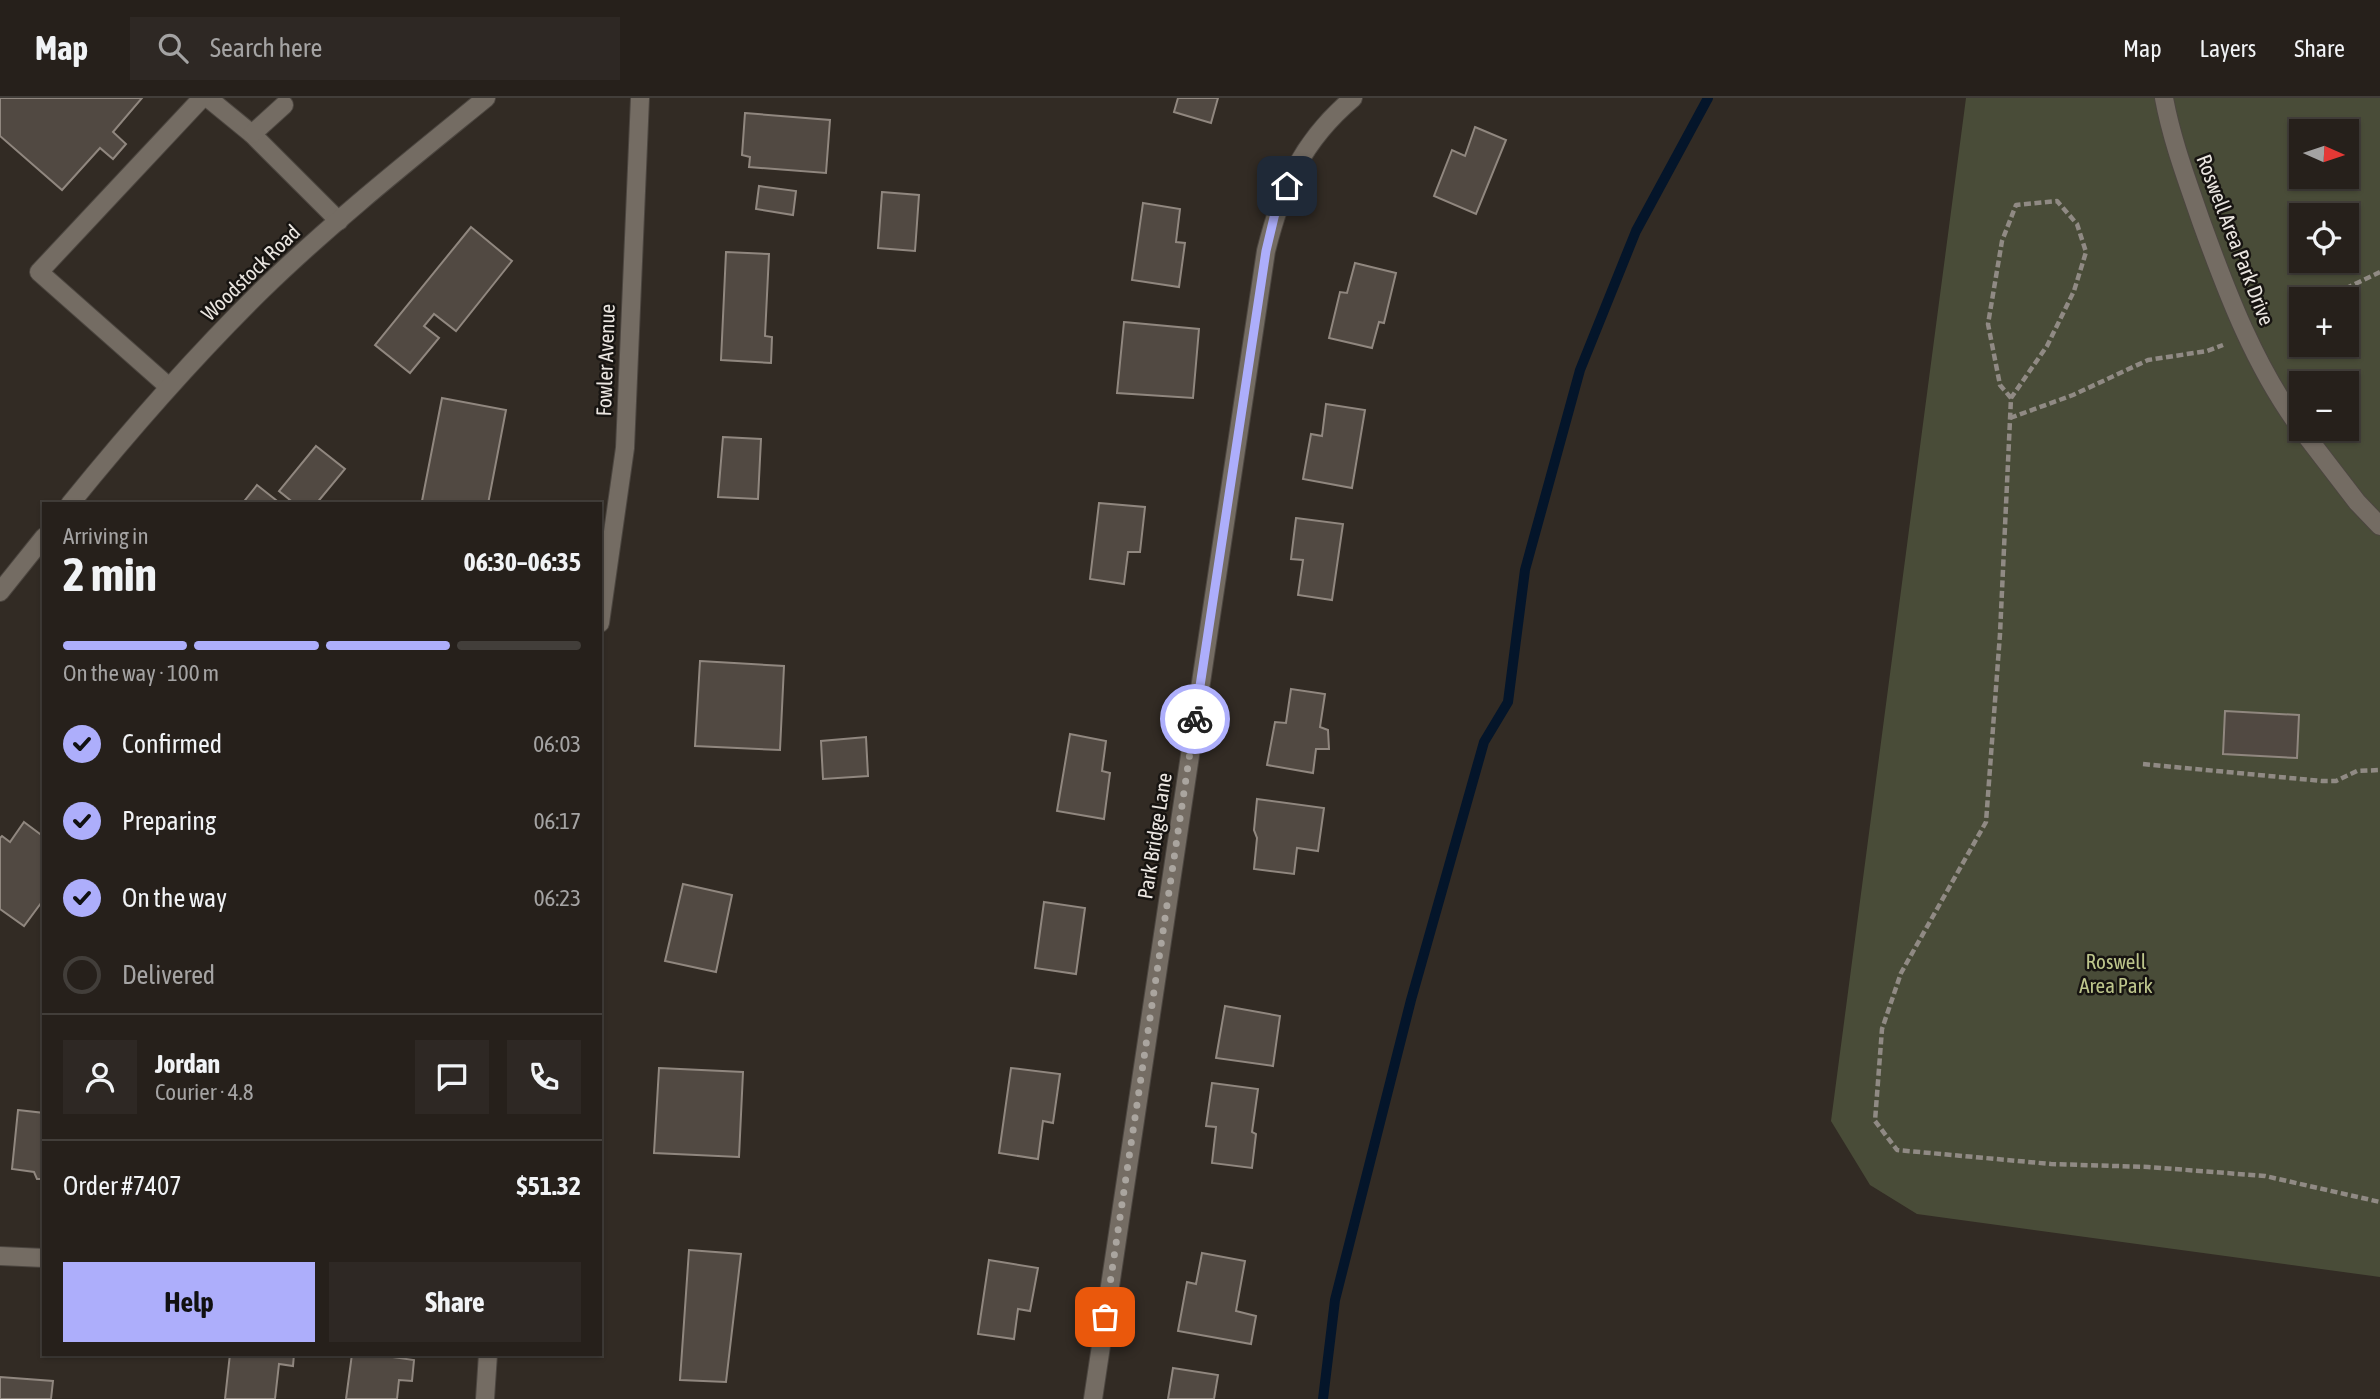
<!DOCTYPE html>
<html lang="en">
<head>
<meta charset="utf-8">
<style>
  body { margin:0; font-family:"Asap Condensed",sans-serif; background:#2e2824; color:#f1f3f6; height:100vh; display:flex; flex-direction:column; font-size:26px; white-space:nowrap }
  * { box-sizing:border-box; margin:0 }
  p { font-size:23px; color:#a4a3a3 }
  .icon { flex:none; width:38px; height:38px; fill:none; stroke:currentColor; stroke-width:2; stroke-linecap:round; stroke-linejoin:round }
  .map { position:relative; flex:1; overflow:hidden }
  .panel { position:absolute; left:42px; top:404px; width:560px; height:854px; display:flex; flex-direction:column; background:#26201b; border-radius:0px; box-shadow:0 2px 5px #0004,0 0 0 2px #423e3a }
  .panel>* { flex:none }
  .needle { width:46px; rotate:93deg }
  .fabs { position:absolute; left:2289px; top:21px; display:grid; gap:14px }
  .fabs a { display:grid; place-items:center; width:70px; height:70px; border-radius:0px; background:#26201b; box-shadow:0 2px 5px #0004,0 0 0 2px #423e3a; font-size:35px }
  .pin { position:absolute; display:grid; place-items:center; width:60px; height:60px; color:#fff; margin:-30px; border-radius:14px; box-shadow:0 4px 10px #0006 }
  .courier { position:absolute; display:grid; place-items:center; width:70px; height:70px; margin:-35px; border:5px solid #adaefb; border-radius:50%; background:#fff; color:#222; box-shadow:0 2px 9px #0007 }
  .headline em { font-style:normal; font-weight:700 }
  .headline div { display:flex; flex-direction:column-reverse }
  .headline { display:flex; align-items:center; justify-content:space-between; height:119px; padding:0 21px }
  h1 { font-size:46px; font-weight:700; line-height:52px }
  .bar { display:grid; grid-template-columns:repeat(4,1fr); gap:10px 7px; align-content:center; height:84px; padding:0 21px }
  .bar i { height:9px; border-radius:5px; background:#423e3a }
  .bar .selected { background:#adaefb }
  .bar p { grid-column:span 4 }
  .line { display:flex; align-items:center; gap:18px; padding:0 21px; border-top:2px solid #423e3a }
  .line div { flex:1 }
  .round { display:grid; place-items:center; flex:none; width:74px; height:74px; border-radius:0px; background:#2e2824 }
  ol { padding:0 21px; list-style:none }
  li { display:flex; align-items:center; gap:21px; height:77px }
  li p { margin-inline-start:auto }
  li .icon { padding:7px; border-radius:50%; background:#adaefb; color:#111; stroke-width:4 }
  li:last-child { color:#a4a3a3 }
  li i { width:38px; height:38px; border:4px solid #423e3a; border-radius:50% }
  .button { display:flex; gap:14px; margin-top:auto; padding:14px 21px }
  .button a { flex:1; height:80px; border-radius:0px; background:#adaefb; color:#111; font-size:28px; font-weight:700; line-height:80px; text-align:center }
  .button a+a { background:#2e2824; color:#f1f3f6 }
  header { display:flex; align-items:center; gap:42px; box-sizing:border-box; height:98px; padding:0 35px; background:#26201b; border-bottom:2px solid #423e3a }
  header strong { font-size:33px }
  nav { display:flex; gap:38px; margin-inline-start:auto; font-size:24px }
  .search { width:490px; height:63px; background:#2e2824; display:flex; align-items:center; gap:18px; box-sizing:border-box; padding:0 24px; border-radius:0px; color:#a4a3a3; font-size:26px }
  .map>svg:first-child { display:block }
  .green { fill:#494c38; fill-rule:evenodd }
  .lines { fill:none; stroke-linecap:round; stroke-linejoin:round }
  .stream { stroke:#04152a; stroke-width:10 }
  .building { fill:#514942; stroke:#90877f; stroke-width:2 }
  .service-casing { stroke:#4c4640; stroke-width:20 }
  .minor-casing { stroke:#4c4640; stroke-width:20 }
  .tertiary-casing { stroke:#4c4640; stroke-width:20 }
  .path { stroke:#908a84; stroke-width:4.5; stroke-dasharray:7 3.5; stroke-linecap:butt }
  .service { stroke:#746c63; stroke-width:18 }
  .minor { stroke:#746c63; stroke-width:18 }
  .tertiary { stroke:#746c63; stroke-width:18 }
  .done { stroke:#aaa59f; stroke-width:7; stroke-dasharray:0 12.6 }
  .route { stroke:#adaefb; stroke-width:9 }
  .labels { text-anchor:middle; stroke-width:5; stroke-linejoin:round; paint-order:stroke }
  .street-label { font-size:21px; fill:#ebe6e1; stroke:#171411 }
  .park-label { font-size:21px; fill:#bec68c; stroke:#171411 }
</style>
</head>
<body>
<header>
<strong>Map</strong>
<div class="search"><svg class="icon" aria-label="search" viewBox="0 0 24 24"><circle cx="10" cy="10" r="6"/><path d="M15 15l6 6"/></svg>Search here</div>
<nav><a>Map</a><a>Layers</a><a>Share</a></nav>
</header>
<div class="map">
<svg width="2380" height="1301" viewBox="0 0 2380 1301">
  <rect width="100%" height="100%" fill="#322b24"/>
  <path class="green" d="M1966,0h414v1179l-463,-63 -47,-29 -39,-64zM2301,33h46v46h-46zM2301,117h46v46h-46zM2301,201h46v46h-46zM2301,285h46v46h-46z"/>
  <g class="lines">
    <polyline class="stream" points="1323,1301 1335,1202 1411,902 1484,644 1508,604 1525,472 1580,272 1636,133 1708,0"/>
  </g>
  <g class="building">
    <polygon points="0,0 142,0 113,34 126,46 113,61 100,50 62,92 0,38"/>
    <polygon points="1178,0 1218,0 1211,25 1174,14"/>
    <polygon points="745,15 830,22 826,75 749,69 750,59 742,57"/>
    <polygon points="1475,29 1506,42 1476,116 1434,98 1452,52 1465,58"/>
    <polygon points="759,88 796,93 793,117 756,111"/>
    <polygon points="882,94 919,97 915,153 878,150"/>
    <polygon points="1143,105 1180,111 1176,144 1185,145 1179,189 1132,182"/>
    <polygon points="471,129 512,163 456,233 434,216 424,228 439,240 410,275 375,247"/>
    <polygon points="726,154 769,156 765,238 772,239 771,265 721,262"/>
    <polygon points="1355,165 1396,175 1384,225 1379,224 1372,250 1329,240 1340,194 1347,195"/>
    <polygon points="1124,224 1199,231 1193,300 1117,295"/>
    <polygon points="442,300 506,312 488,406 439,406 422,403"/>
    <polygon points="1326,306 1365,312 1352,390 1303,381 1311,336 1322,338"/>
    <polygon points="723,339 761,341 758,401 718,399"/>
    <polygon points="316,348 345,371 316,406 295,406 279,393"/>
    <polygon points="257,387 281,406 242,406"/>
    <polygon points="1099,405 1145,409 1140,454 1128,454 1124,486 1090,481"/>
    <polygon points="1296,420 1343,426 1332,502 1298,497 1303,462 1291,461"/>
    <polygon points="700,563 784,568 780,652 695,648"/>
    <polygon points="1291,591 1325,596 1320,629 1328,632 1329,651 1316,651 1313,675 1267,667 1275,624 1286,625"/>
    <polygon points="2225,613 2299,617 2297,660 2223,656"/>
    <polygon points="1070,636 1106,643 1102,673 1110,675 1104,721 1057,713"/>
    <polygon points="866,639 868,678 823,681 821,643"/>
    <polygon points="1257,701 1324,710 1318,753 1297,750 1294,776 1254,771 1257,740 1254,732"/>
    <polygon points="24,724 44,739 44,801 24,828 0,811 0,740 2,738 10,744"/>
    <polygon points="683,786 732,797 716,874 665,863"/>
    <polygon points="1044,804 1085,810 1076,876 1035,870"/>
    <polygon points="1225,908 1280,918 1273,968 1216,960"/>
    <polygon points="659,970 743,974 739,1059 654,1055"/>
    <polygon points="1011,970 1060,976 1053,1025 1043,1023 1038,1061 999,1055"/>
    <polygon points="1212,985 1258,991 1252,1034 1256,1036 1252,1070 1212,1065 1216,1029 1206,1028"/>
    <polygon points="18,1012 44,1015 44,1081 37,1081 34,1074 12,1071"/>
    <polygon points="689,1152 741,1156 726,1284 680,1282"/>
    <polygon points="1202,1155 1245,1163 1236,1213 1256,1218 1251,1246 1178,1233 1187,1184 1196,1186"/>
    <polygon points="989,1162 1038,1170 1030,1213 1018,1211 1014,1241 978,1236"/>
    <polygon points="230,1256 294,1256 293,1268 279,1266 275,1301 225,1301"/>
    <polygon points="352,1256 371,1256 414,1262 412,1283 399,1282 397,1301 346,1301"/>
    <polygon points="1173,1270 1218,1277 1214,1301 1168,1301"/>
    <polygon points="0,1279 53,1283 51,1301 0,1301"/>
  </g>
  <g class="lines">
    <g class="service-casing">
      <g id="service">
        <polyline points="208,0 252,36 339,123"/>
        <polyline points="252,36 284,7"/>
        <polyline points="169,289 39,174 202,0"/>
      </g>
    </g>
    <g class="minor-casing">
      <g id="minor">
        <path d="M2164,0c8,43 23,82 37,123 26,72 54,146 100,208"/>
        <polyline points="2301,331 2357,404 2380,428"/>
        <polyline points="600,525 625,350 640,0"/>
        <polyline points="0,1158 44,1160"/>
        <polyline points="485,1301 488,1256"/>
        <path d="M1093,1301l173,-1148c16,-64 36,-110 87,-153"/>
      </g>
    </g>
    <g class="tertiary-casing">
      <g id="tertiary">
        <path d="M70,406c60,-74 123,-146 191,-213 71,-69 149,-131 225,-193"/>
        <polyline points="0,494 44,439"/>
      </g>
    </g>
    <g class="path">
      <polyline points="2336,195 2380,174"/>
      <polyline points="2011,300 2000,287 1988,226 2002,143 2016,107 2057,103 2077,126 2086,154 2074,193 2047,248 2011,300 2000,536 1986,724 1901,875 1882,931 1875,1023 1897,1052 2051,1066 2148,1069 2265,1078 2380,1104"/>
      <polyline points="2010,320 2073,297 2148,262 2207,253 2223,247"/>
      <polyline points="2143,666 2322,683 2336,683 2357,673 2380,672"/>
    </g>
    <use href="#service" class="service"/>
    <use href="#minor" class="minor"/>
    <use href="#tertiary" class="tertiary"/>
  </g>
  <g class="lines">
    <polyline class="done" points="1105,1219 1195,621"/>
    <polyline class="route" points="1195,621 1266,153 1276,111 1287,88"/>
  </g>
  <g class="labels">
    <g class="street-label">
      <text transform="translate(2235 142) rotate(69)" y="7">Roswell Area Park Drive</text>
      <text transform="translate(251 175) rotate(-44)" y="7">Woodstock Road</text>
      <text transform="translate(606 262) rotate(-88)" y="7">Fowler Avenue</text>
      <text transform="translate(1155 738) rotate(-81)" y="7">Park Bridge Lane</text>
    </g>
    <g class="park-label">
      <text x="2116" y="871">Roswell<tspan x="2116" dy="24">Area Park</tspan></text>
    </g>
  </g>
</svg>
<div class="fabs">
<a><svg class="needle" viewBox="-14 -14 28 28"><path d="M0-13l5 13h-10z" fill="#e53935"/><path d="M0 13l5-13h-10z" fill="#a4a3a3"/></svg></a>
<a><svg class="icon" aria-label="locate" viewBox="0 0 24 24"><circle cx="12" cy="12" r="6"/><path d="M12 2v4M12 18v4M2 12h4M18 12h4"/></svg></a>
<a>+</a>
<a>−</a>
</div>
<div class="pin" style="left:1105px;top:1219px;background:#ea580c"><svg class="icon" aria-label="bag" viewBox="0 0 24 24"><path d="M5 8h14l-1 12H6zM9 8a3 3 0 0 1 6 0"/></svg></div>
<div class="pin" style="left:1287px;top:88px;background:#1f2937"><svg class="icon" aria-label="home" viewBox="0 0 24 24"><path d="M3 11l9-7 9 7M6 9v11h12V9"/></svg></div>
<div class="courier" style="left:1195px;top:621px"><svg class="icon" aria-label="bike" viewBox="0 0 24 24"><circle cx="6" cy="16" r="4"/><circle cx="18" cy="16" r="4"/><path d="M6 16l4-8h5l3 8M10 8l3 8H6M13 5h3"/></svg></div>
<section class="panel">
<div class="headline"><div><h1>2 min</h1><p>Arriving in</p></div><em>06:30–06:35</em></div>
<div class="bar"><i class="selected"></i><i class="selected"></i><i class="selected"></i><i></i><p>On the way · 100 m</p></div>
<ol>
<li><svg class="icon" aria-label="check" viewBox="0 0 24 24"><path d="M5 12l5 5 9-10"/></svg>Confirmed<p>06:03</p></li>
<li><svg class="icon" aria-label="check" viewBox="0 0 24 24"><path d="M5 12l5 5 9-10"/></svg>Preparing<p>06:17</p></li>
<li><svg class="icon" aria-label="check" viewBox="0 0 24 24"><path d="M5 12l5 5 9-10"/></svg>On the way<p>06:23</p></li>
<li><i></i>Delivered</li>
</ol>
<div class="line" style="height:126px"><a class="round"><svg class="icon" aria-label="person" viewBox="0 0 24 24"><circle cx="12" cy="8" r="4"/><path d="M4 21q1-7 8-7t8 7"/></svg></a><div><b>Jordan</b><p>Courier · 4.8</p></div><a class="round"><svg class="icon" aria-label="chat" viewBox="0 0 24 24"><path d="M4 5h16v11H9l-5 4z"/></svg></a><a class="round"><svg class="icon" aria-label="phone" viewBox="0 0 24 24"><path d="M5 4h4l2 5-3 2q2 4 5 5l2-3 5 2v4C11 20 4 13 5 4z"/></svg></a></div>
<div class="line" style="height:91px"><div>Order #7407</div><b>$51.32</b></div>
<div class="button"><a>Help</a><a>Share</a></div>
</section>
</div>
</body>
</html>
